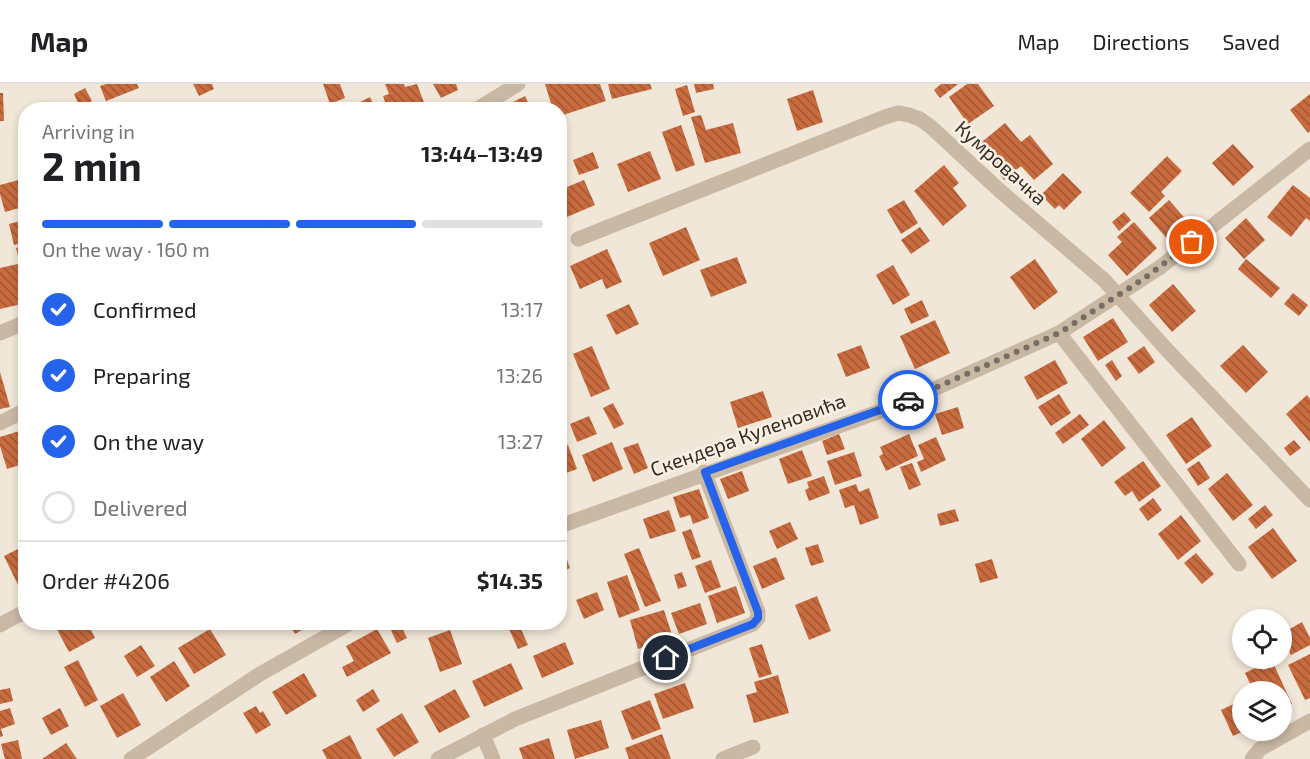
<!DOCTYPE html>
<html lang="en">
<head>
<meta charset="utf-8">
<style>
  body { margin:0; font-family:"Exo 2",sans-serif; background:#f2f2f2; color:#202124; height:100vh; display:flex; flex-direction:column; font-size:22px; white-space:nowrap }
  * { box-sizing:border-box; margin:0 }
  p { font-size:20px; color:#757577 }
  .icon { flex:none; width:33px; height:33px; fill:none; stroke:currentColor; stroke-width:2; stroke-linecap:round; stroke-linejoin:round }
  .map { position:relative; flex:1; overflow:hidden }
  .sheet { position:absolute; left:18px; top:18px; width:549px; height:528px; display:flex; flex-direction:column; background:#fff; border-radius:24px; box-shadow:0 3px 9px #0003 }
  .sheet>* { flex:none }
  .buttons { position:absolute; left:1232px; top:525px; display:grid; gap:12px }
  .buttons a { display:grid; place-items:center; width:60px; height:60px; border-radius:50%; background:#fff; box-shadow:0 3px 9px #0003; font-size:30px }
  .pin { position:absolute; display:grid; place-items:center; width:51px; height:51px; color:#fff; margin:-26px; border:3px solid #fff; border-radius:50%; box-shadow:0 2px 6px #0007 }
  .courier { position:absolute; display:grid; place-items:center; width:60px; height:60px; margin:-30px; border:4px solid #2563eb; border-radius:50%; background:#fff; color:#222; box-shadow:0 2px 8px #0007 }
  .headline em { font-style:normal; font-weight:700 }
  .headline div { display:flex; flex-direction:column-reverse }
  .headline { display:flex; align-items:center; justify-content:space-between; height:102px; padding:0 24px }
  h1 { font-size:39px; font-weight:700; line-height:45px }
  .bar { display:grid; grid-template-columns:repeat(4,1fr); gap:9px 6px; align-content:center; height:72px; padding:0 24px }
  .bar i { height:8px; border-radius:4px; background:#e0e0e0 }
  .bar .on { background:#2563eb }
  .bar p { grid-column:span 4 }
  .line { display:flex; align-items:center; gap:15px; padding:0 24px; border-top:2px solid #e0e0e0 }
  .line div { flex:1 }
  ol { padding:0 24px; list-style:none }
  li { display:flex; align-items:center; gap:18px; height:66px }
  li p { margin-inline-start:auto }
  li .icon { padding:6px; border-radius:50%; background:#2563eb; color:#fff; stroke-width:4 }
  li:last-child { color:#757577 }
  li i { width:33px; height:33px; border:3px solid #e0e0e0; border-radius:50% }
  header { display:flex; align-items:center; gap:36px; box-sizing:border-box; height:84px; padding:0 30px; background:#fff; border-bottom:2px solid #e0e0e0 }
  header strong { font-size:28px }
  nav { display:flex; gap:33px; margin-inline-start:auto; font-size:21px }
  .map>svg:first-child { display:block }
  .building { fill:url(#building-back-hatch) }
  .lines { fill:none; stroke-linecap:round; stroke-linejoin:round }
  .street { stroke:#c9b8a4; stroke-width:15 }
  .done { stroke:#776d64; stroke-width:6; stroke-dasharray:0 10.8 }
  .route { stroke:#2563eb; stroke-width:8 }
  .labels { text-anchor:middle; stroke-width:5; stroke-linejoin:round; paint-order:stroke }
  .street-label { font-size:20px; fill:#352c26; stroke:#f9f1e4 }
</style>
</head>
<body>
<header>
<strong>Map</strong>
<nav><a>Map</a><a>Directions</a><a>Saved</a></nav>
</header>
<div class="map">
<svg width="1310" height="675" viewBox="0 0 1310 675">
  <defs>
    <pattern id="building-back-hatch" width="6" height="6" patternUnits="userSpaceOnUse" patternTransform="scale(1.5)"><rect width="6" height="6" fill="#c86b3f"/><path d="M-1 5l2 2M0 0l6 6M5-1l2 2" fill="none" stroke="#a35835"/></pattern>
  </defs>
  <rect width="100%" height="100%" fill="#f1e7d8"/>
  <g class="building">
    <polygon points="106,0 137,0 139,4 106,17 100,2"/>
    <polygon points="193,0 212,0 214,5 199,12"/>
    <polygon points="323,0 340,0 345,14 330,20"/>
    <polygon points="385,0 404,0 405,3 417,0 427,26 388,26 383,12 389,10"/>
    <polygon points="433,0 456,0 458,6 441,14"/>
    <polygon points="545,0 600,0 606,17 560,32 560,26 553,26"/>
    <polygon points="608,0 650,0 652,5 612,15"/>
    <polygon points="694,0 713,0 714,5 696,9"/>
    <polygon points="941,0 958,0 940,14 934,6"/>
    <polygon points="967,0 978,0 994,22 968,40 949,13"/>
    <polygon points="687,1 695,28 683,32 675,5"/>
    <polygon points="85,4 92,17 80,23 74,10"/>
    <polygon points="813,6 823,38 797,47 787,15"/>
    <polygon points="0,9 3,9 4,37 0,37"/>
    <polygon points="1310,10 1310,47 1308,49 1290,26"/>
    <polygon points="525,12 532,26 497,26"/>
    <polygon points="370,13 376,26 344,26"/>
    <polygon points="701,31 706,46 733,39 741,69 705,79 691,33"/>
    <polygon points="1005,39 1021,58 1030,51 1053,80 1034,96 1021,82 1004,96 977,62"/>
    <polygon points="681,41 695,81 676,88 662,48"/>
    <polygon points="1233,60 1254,83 1233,102 1212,79"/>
    <polygon points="650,67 661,95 628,108 617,80"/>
    <polygon points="593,68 599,84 579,91 573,76"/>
    <polygon points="1167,72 1182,87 1161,108 1165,112 1149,128 1130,109"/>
    <polygon points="944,81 959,99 953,104 967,122 943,142 914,107"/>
    <polygon points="1063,89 1082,108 1064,126 1059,121 1055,125 1041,111"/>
    <polygon points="26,94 26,122 5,128 0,110 0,101"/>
    <polygon points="584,96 595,121 560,136 560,106"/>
    <polygon points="1293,101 1310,114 1310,137 1306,134 1291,153 1267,133"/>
    <polygon points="904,116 918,139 901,150 887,126"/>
    <polygon points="1169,116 1189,139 1169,157 1149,134"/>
    <polygon points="1124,128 1131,136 1119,147 1112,138"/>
    <polygon points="1246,134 1265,156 1244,175 1225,154"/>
    <polygon points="24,136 26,158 14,161 9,140"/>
    <polygon points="1134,138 1157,164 1127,192 1108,171 1122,158 1117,153"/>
    <polygon points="686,143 700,176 663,192 649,159"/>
    <polygon points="920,143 930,157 911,170 901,156"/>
    <polygon points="26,161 26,177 20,179 16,164"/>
    <polygon points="607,165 622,198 606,205 602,195 580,205 570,182"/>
    <polygon points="737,173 747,199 711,213 700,186"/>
    <polygon points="1035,175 1058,208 1034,226 1010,193"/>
    <polygon points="1246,175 1280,204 1271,214 1238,185"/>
    <polygon points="22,179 26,198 26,219 0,225 0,184"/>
    <polygon points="893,181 910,211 893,221 876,191"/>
    <polygon points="1173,200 1196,227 1172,248 1149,221"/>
    <polygon points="1293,209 1308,221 1299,232 1284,220"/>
    <polygon points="922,216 929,232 911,240 904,225"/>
    <polygon points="629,220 639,240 616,251 606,231"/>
    <polygon points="1113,234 1128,258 1098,277 1083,253"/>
    <polygon points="935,236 950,269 915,285 900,252"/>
    <polygon points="861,261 870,284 846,293 837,270"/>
    <polygon points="1243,261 1268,288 1246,309 1220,282"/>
    <polygon points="592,262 610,305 591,313 573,270"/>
    <polygon points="1144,262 1155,278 1139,290 1127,274"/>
    <polygon points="1055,276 1068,299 1037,316 1024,293"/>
    <polygon points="1112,276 1122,292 1116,297 1105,281"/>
    <polygon points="0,288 10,323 0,325"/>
    <polygon points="763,307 772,333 738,344 730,318"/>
    <polygon points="1059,310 1071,329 1051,342 1038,323"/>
    <polygon points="1307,311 1310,315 1310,358 1286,330"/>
    <polygon points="613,319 624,340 614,345 603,324"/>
    <polygon points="958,323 964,344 942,351 935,330"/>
    <polygon points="1080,330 1089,341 1063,360 1055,349"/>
    <polygon points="589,332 597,350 577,358 570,340"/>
    <polygon points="1192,333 1212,362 1186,380 1166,351"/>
    <polygon points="1104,336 1126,364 1102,383 1081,355"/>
    <polygon points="26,345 26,379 7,385 0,362 0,353"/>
    <polygon points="839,350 845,365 827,371 822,357"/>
    <polygon points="909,350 918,372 886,387 879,372 883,370 880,363"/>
    <polygon points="936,353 946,376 921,388 917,378 924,375 918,361"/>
    <polygon points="1294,356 1301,364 1290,372 1284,364"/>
    <polygon points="612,358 623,385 593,398 582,371"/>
    <polygon points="638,359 648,384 634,390 623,364"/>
    <polygon points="568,361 577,385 566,389 560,373 560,364"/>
    <polygon points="802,366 812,392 788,400 779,375"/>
    <polygon points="854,368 862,392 835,401 827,377"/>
    <polygon points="1143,377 1161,402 1139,418 1132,407 1125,412 1114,398"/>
    <polygon points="1199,377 1210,394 1198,402 1187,385"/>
    <polygon points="912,379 921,401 909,406 900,383"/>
    <polygon points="742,387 749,407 728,415 720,395"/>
    <polygon points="1227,389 1253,421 1233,437 1208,405"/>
    <polygon points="824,392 830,409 809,417 805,406 809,404 807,398"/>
    <polygon points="856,400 859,408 869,404 879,434 860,441 854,421 845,424 839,406"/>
    <polygon points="699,405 709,434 693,440 690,431 680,434 673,413"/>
    <polygon points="1153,414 1162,426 1148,437 1139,425"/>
    <polygon points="1265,421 1273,431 1256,445 1248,435"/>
    <polygon points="955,425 959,437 940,442 937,430"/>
    <polygon points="669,426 676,447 650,455 643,435"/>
    <polygon points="1181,431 1201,457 1178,476 1158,450"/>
    <polygon points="790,438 798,455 777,465 769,447"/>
    <polygon points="1273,444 1297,477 1272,495 1248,463"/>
    <polygon points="691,445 701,473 692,476 682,448"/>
    <polygon points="560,458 570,484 560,489"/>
    <polygon points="818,460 824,478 811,482 805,464"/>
    <polygon points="22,463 26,470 26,497 18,501 4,472"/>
    <polygon points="639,464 661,517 645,523 624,470"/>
    <polygon points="1196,469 1214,490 1202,500 1184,479"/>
    <polygon points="776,473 785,495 762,505 753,482"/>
    <polygon points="992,475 998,494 980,499 975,480"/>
    <polygon points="711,476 721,503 705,509 695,482"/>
    <polygon points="682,488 687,502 678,505 674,491"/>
    <polygon points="627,491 640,526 619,534 607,498"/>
    <polygon points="736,502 745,529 717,539 708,512"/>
    <polygon points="597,508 604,526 584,535 576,516"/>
    <polygon points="817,512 831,547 809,556 795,521"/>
    <polygon points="700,519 707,540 679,550 671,529"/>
    <polygon points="664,526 673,554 638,565 630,536"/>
    <polygon points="56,538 87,538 95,554 69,568 54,540"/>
    <polygon points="288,538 316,538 295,550"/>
    <polygon points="387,538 399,538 407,554 397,559"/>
    <polygon points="506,538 518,538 528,561 518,565"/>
    <polygon points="1302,538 1310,554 1310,561 1291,571 1285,559 1292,555 1288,546"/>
    <polygon points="210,545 226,571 194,590 178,564"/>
    <polygon points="377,545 391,569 347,593 342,583 354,577 346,562"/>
    <polygon points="450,546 462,580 440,588 428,554"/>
    <polygon points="565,558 574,580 542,594 533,572"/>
    <polygon points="762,560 772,590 759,594 749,564"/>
    <polygon points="141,561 155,582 137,593 124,572"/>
    <polygon points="1310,570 1310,614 1305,616 1288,581"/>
    <polygon points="78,576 98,616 85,623 64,583"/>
    <polygon points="174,577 190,602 166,618 150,593"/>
    <polygon points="511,579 523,605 484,623 472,597"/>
    <polygon points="1261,581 1263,586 1274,581 1292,620 1281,625 1281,608 1254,608 1245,589"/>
    <polygon points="304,589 317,612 286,631 272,608"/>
    <polygon points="778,591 789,629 754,639 746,611 757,608 754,598"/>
    <polygon points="685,599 694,624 663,635 654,610"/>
    <polygon points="10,604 13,617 0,620 0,606"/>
    <polygon points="373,605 380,617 363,628 356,616"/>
    <polygon points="455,605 470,633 439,649 424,622"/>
    <polygon points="123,609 141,641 117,654 100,622"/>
    <polygon points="650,616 661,645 632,656 621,627"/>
    <polygon points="1242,616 1242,648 1233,652 1221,626"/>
    <polygon points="256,622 260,629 263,627 271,641 256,650 243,629"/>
    <polygon points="10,624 15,640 1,645 3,652 0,653 0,627"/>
    <polygon points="60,624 69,642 51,651 42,634"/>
    <polygon points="402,629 419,658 394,673 376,645"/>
    <polygon points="601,636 609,664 575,675 567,646"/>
    <polygon points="662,650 671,675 629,675 625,664"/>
    <polygon points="350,651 362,675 327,675 322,666"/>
    <polygon points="549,654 555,675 523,675 519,664"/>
    <polygon points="18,656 22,675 5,675 1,660"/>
    <polygon points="66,659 77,675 42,675"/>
  </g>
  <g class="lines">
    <g class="street">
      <polyline points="476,26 518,0"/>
      <polyline points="578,155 885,33 898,29 909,31 920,35 931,43 999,106 1104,196 1168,267 1310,416"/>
      <polyline points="0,249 26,238"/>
      <polyline points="1059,249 1239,480"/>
      <polyline points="0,339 26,326"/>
      <polyline points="560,442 903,319 1059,249 1159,184 1310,65"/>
      <polyline points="0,541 26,527"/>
      <polyline points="483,651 493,675"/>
      <polyline points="131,675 260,590 352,538"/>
      <polyline points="438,675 515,635 753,540 758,534 758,528 704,388"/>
      <polyline points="723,675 753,663"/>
      <polyline points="1252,675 1260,665 1310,637"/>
    </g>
  </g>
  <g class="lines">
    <polyline class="done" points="908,316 1059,249 1145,194 1192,158"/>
    <polyline class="route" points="666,574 753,540 758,534 758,528 705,388 908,316"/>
  </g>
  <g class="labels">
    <g class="street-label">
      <text transform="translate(1001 79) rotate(42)" y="7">Кумровачка</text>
      <text transform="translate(748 351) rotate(-20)" y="7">Скендера Куленовића</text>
    </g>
  </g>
</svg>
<div class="buttons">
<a><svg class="icon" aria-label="locate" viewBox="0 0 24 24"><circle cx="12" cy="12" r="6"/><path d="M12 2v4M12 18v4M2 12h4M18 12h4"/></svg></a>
<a><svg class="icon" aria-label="layers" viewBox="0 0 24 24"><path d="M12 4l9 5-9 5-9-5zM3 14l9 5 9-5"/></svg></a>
</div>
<div class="pin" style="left:1192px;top:158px;background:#ea580c"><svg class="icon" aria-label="bag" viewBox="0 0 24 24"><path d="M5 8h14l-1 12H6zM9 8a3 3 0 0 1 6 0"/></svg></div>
<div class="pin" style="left:666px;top:574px;background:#1f2937"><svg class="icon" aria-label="home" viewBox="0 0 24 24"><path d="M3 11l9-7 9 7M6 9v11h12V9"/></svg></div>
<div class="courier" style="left:908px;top:316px"><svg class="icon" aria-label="car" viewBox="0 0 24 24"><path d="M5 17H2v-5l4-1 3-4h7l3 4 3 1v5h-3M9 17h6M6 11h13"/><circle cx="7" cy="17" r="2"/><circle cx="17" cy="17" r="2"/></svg></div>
<section class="sheet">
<div class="headline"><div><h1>2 min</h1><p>Arriving in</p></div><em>13:44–13:49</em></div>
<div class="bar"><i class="on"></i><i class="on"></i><i class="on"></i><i></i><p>On the way · 160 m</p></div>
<ol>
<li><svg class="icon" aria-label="check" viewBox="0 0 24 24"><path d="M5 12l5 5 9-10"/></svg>Confirmed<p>13:17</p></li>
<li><svg class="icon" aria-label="check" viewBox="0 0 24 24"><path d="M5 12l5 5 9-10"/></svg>Preparing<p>13:26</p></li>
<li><svg class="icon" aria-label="check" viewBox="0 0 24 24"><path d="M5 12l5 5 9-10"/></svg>On the way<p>13:27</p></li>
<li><i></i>Delivered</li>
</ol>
<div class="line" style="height:78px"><div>Order #4206</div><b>$14.35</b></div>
</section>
</div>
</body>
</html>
